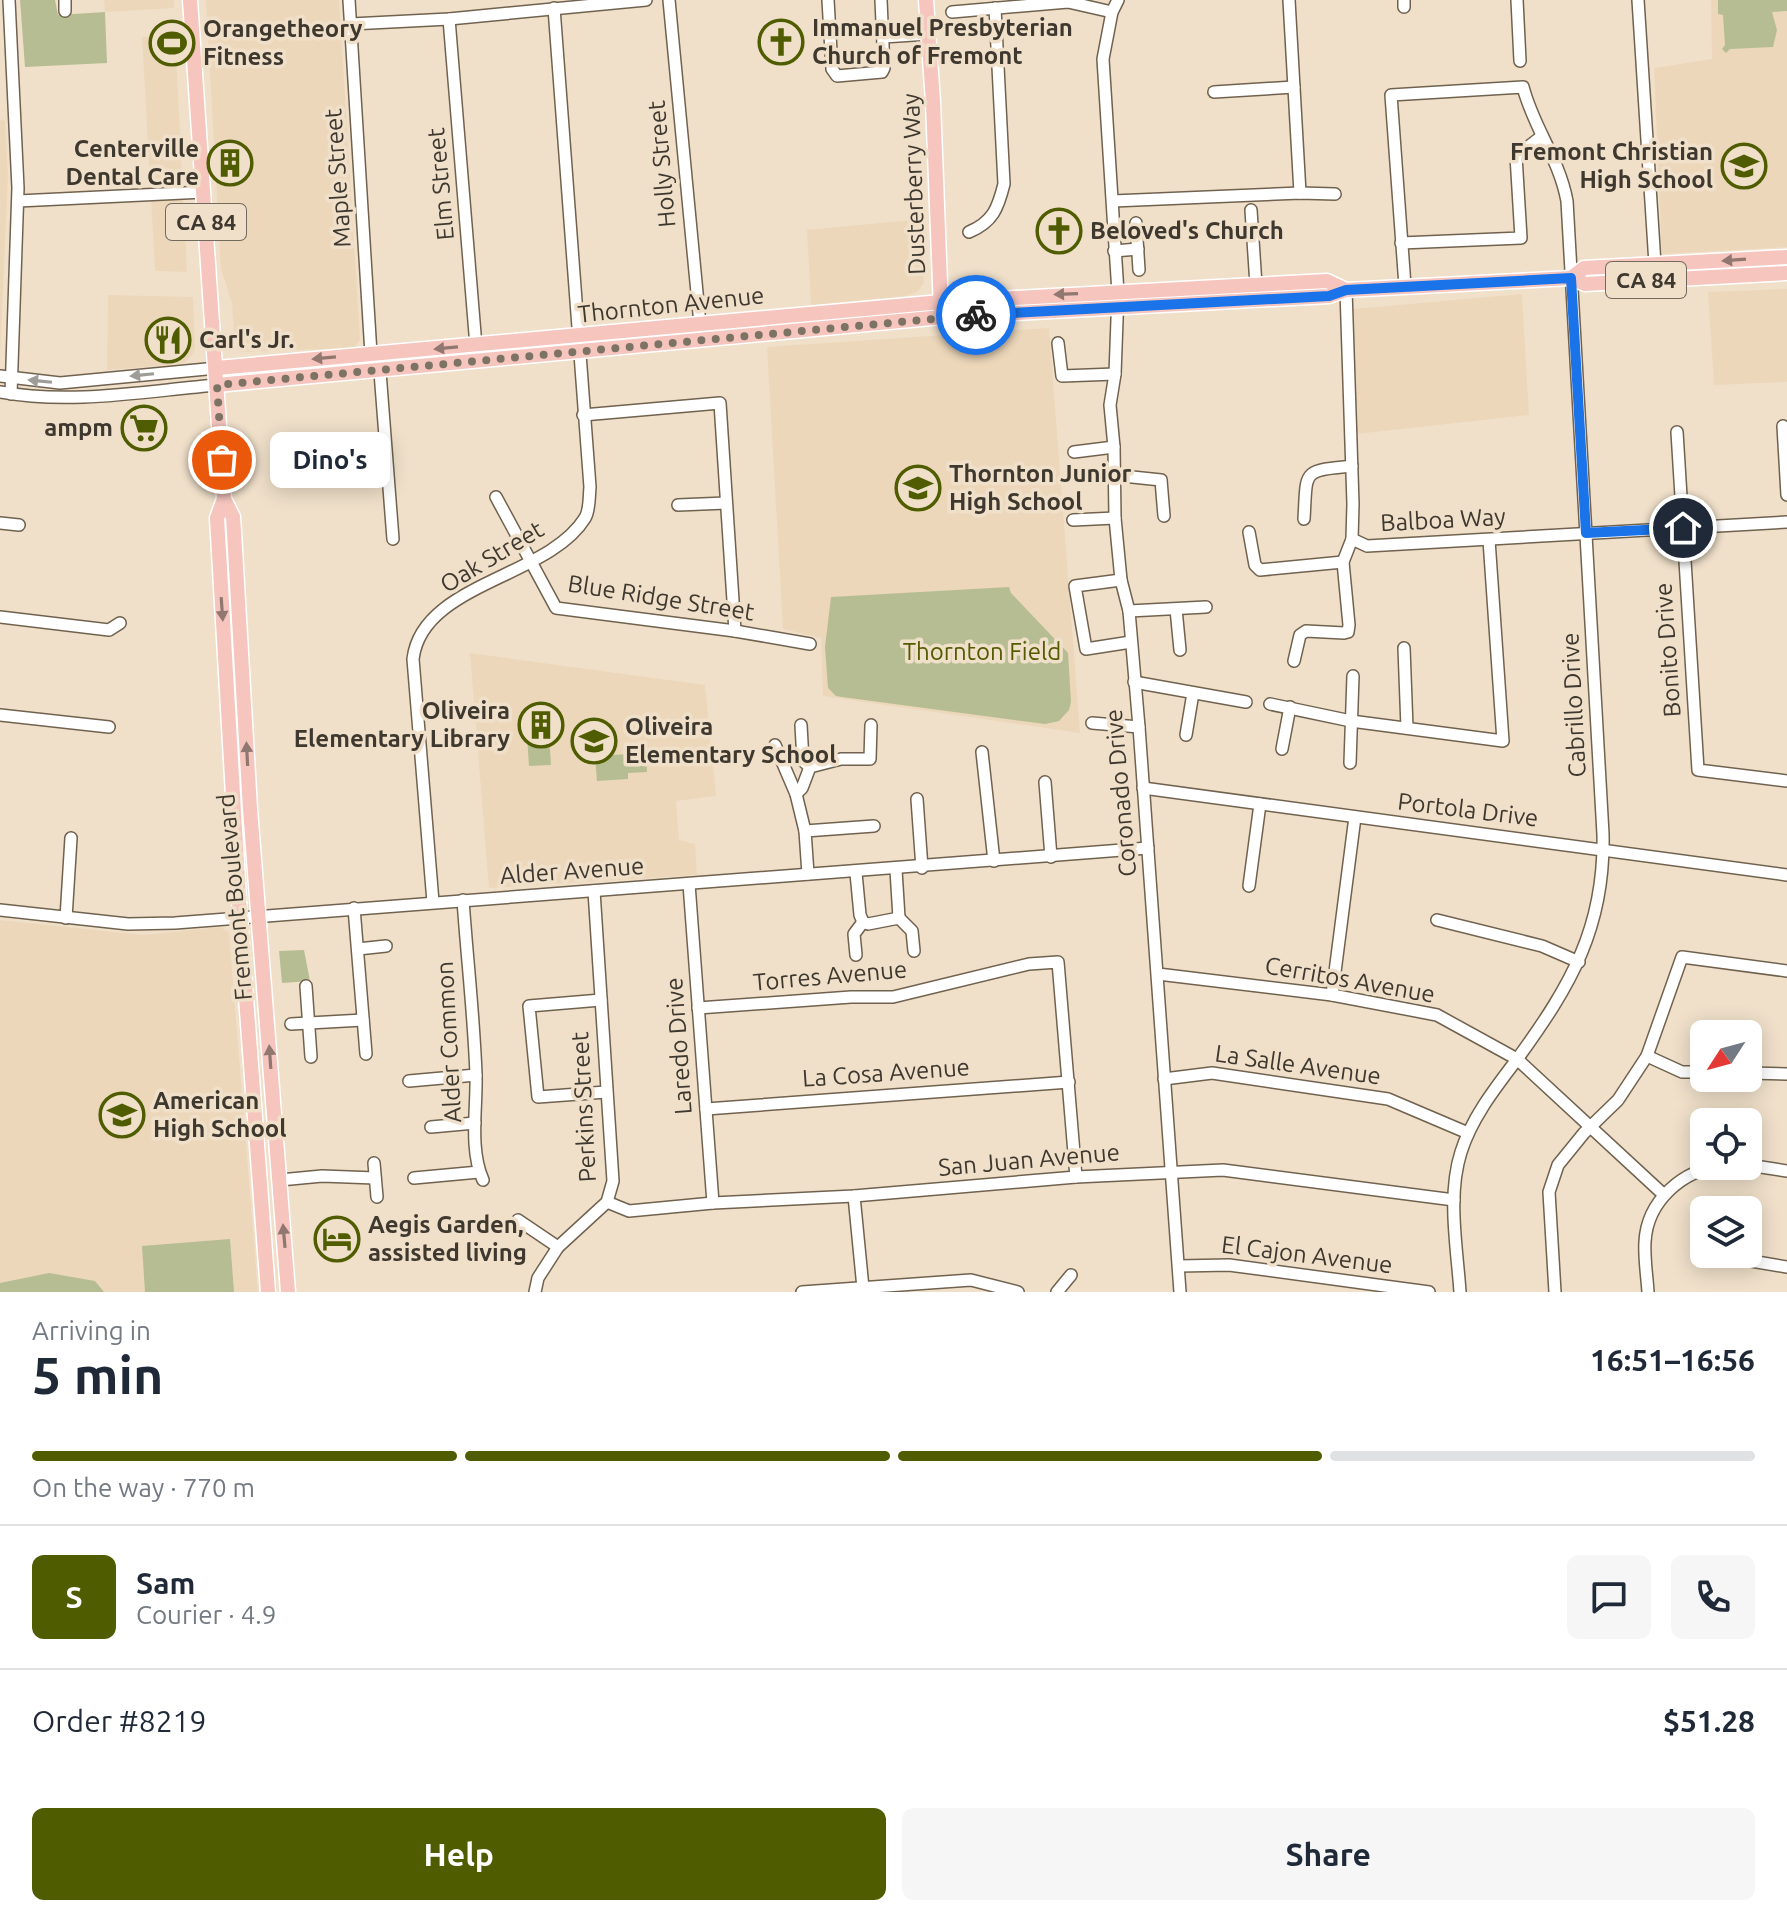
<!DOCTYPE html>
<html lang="en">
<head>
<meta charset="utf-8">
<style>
  body { margin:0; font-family:Ubuntu,sans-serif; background:#f6f6f7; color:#1f2937; height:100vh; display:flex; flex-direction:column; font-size:30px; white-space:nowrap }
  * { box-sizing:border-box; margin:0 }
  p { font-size:26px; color:#747a83 }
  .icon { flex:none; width:44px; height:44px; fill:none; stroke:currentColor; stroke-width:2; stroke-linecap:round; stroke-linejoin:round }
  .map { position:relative; height:1292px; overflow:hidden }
  .side { display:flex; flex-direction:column; background:#fff; flex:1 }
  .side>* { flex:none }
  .needle { width:52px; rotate:234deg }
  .fabs { position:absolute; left:1690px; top:1020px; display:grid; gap:16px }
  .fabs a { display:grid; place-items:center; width:72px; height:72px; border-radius:12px; background:#fff; box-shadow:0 4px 20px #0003; font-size:40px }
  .pin { position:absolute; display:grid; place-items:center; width:68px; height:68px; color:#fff; margin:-34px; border:4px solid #fff; border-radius:50%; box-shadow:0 2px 8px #0007 }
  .courier { position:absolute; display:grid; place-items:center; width:80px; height:80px; margin:-40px; border:6px solid #1a73e8; border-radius:50%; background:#fff; color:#222; box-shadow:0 2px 10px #0007 }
  .bubble { position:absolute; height:56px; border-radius:12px; background:#fff; box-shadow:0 4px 20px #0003; font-size:26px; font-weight:600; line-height:56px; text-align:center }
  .headline em { font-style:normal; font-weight:600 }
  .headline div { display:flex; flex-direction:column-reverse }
  .headline { display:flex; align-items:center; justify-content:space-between; height:136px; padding:0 32px }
  h1 { font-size:52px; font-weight:600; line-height:60px }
  .bar { display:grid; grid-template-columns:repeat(4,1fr); gap:12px 8px; align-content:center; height:96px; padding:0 32px }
  .bar i { height:10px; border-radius:6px; background:#e0e1e3 }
  .bar .selected { background:#4f5d00 }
  .bar p { grid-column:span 4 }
  .line { display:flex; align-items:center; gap:20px; padding:0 32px; border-top:2px solid #e0e1e3 }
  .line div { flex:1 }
  .round { display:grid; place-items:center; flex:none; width:84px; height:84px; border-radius:12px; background:#f6f6f7 }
  .primary-button { display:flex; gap:16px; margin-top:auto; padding:16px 32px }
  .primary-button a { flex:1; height:92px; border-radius:12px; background:#4f5d00; color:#fff; font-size:32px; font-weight:600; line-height:92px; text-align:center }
  .primary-button a+a { background:#f6f6f7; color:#1f2937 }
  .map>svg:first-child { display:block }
  .built { fill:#ecd7ba }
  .green { fill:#b6bd92 }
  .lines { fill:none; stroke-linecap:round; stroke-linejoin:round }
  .minor-casing { stroke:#70624e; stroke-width:14 }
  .major-casing { stroke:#fff; stroke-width:17 }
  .minor { stroke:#fff; stroke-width:11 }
  .major { stroke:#f5c5be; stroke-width:14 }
  .oneway { fill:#90776f }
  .oneway2 { fill:#9e9c97 }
  .done { stroke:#7c7365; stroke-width:8; stroke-dasharray:0 14.4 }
  .route { stroke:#1a73e8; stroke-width:10 }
  .labels { text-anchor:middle; stroke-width:7; stroke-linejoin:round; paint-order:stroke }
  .shield { fill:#f0e0ca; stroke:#736a5e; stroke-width:2 }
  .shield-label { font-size:22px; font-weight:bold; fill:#3e382f }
  .poi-label { font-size:24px; font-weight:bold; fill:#3e382f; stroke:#f0e0ca; text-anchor:start }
  .street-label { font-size:24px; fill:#3e382f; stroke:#f0e0ca }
  .park-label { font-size:24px; fill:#535b02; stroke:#f0e0ca }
</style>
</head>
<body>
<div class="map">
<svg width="1787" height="1292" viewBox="0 0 1787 1292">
  <rect width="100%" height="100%" fill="#f0e0ca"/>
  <g class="built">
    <polygon points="104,0 174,0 174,8 105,12"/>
    <polygon points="206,0 339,0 360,339 355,348 241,352 235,348 232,303 221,269"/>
    <polygon points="1711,0 1787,0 1787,247 1662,254 1654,68 1712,59"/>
    <polygon points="175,35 187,272 155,271 142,37"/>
    <polygon points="0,120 5,121 8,176 0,357"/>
    <polygon points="922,219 924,283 917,292 905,296 811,305 807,230"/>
    <polygon points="1787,289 1787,382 1714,385 1708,292"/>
    <polygon points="1522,294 1529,415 1356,434 1353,309"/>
    <polygon points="108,295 193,297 195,348 193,354 184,363 178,364 107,370"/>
    <polygon points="1049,328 1080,733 823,696 821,638 783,629 767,347"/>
    <polygon points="470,653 705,685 716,796 676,801 679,840 695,844 697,875 489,888"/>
    <polygon points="0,920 143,935 220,927 229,932 258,1292 0,1292"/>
  </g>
  <g class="green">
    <polygon points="20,0 55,0 58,15 105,12 107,63 25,67"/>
    <polygon points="1718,0 1787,0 1787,11 1772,12 1777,30 1773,47 1730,49 1726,53 1722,49 1725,45 1723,15 1718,14"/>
    <polygon points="1009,587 1011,593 1068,653 1071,702 1069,710 1059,721 1045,724 842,697 836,696 828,688 825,647 831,597"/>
    <polygon points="549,734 551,765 529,766 527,736"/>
    <polygon points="646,753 647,772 628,773 628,779 597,781 595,756"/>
    <polygon points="304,950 310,981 282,983 279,951"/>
    <polygon points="230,1239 234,1292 145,1292 142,1246"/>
    <polygon points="49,1273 95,1281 104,1292 0,1292 0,1283"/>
  </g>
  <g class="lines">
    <g class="minor-casing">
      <g id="minor">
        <polyline points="9,0 18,188 11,394"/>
        <polyline points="65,0 65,11"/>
        <polyline points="349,0 371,354"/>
        <polyline points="669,0 700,324"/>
        <polyline points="828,0 832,69 837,76 882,72 884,68 881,0"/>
        <polyline points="1118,0 1112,12 1103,59 1118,293 1115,374 1110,405 1114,447 1115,518 1121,580 1129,611 1139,727 1180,1292"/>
        <polyline points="1289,0 1300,193"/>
        <polyline points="1404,0 1404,7"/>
        <polyline points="1517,0 1520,61"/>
        <polyline points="1638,0 1655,264"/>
        <polyline points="952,12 1068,2 1112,12"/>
        <polyline points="449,19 476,346"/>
        <polyline points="351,24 449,19 646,0"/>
        <polyline points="883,37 929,34"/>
        <polyline points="1214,92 1294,87"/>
        <polyline points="18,201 204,192"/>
        <polyline points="1113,201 1300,193 1335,194"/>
        <polyline points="1251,210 1256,285"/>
        <polyline points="1136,223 1139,270"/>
        <path d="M969,232c24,-10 29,-24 35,-48l-9,-176"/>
        <polyline points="1401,243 1521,238 1516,156 1541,137"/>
        <polyline points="1114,251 1138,249"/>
        <path d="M1405,286l-14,-191 132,-8c11,42 36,71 44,114l36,633c2,93 -32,151 -85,224 -22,29 -46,59 -57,94 -14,44 -4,95 -1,140"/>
        <polyline points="1058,343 1062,376 1115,374"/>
        <polyline points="380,372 393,539"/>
        <polyline points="0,376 60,383 217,368"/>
        <path d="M0,392c72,13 145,-1 217,-7"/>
        <polyline points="583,415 720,403 735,631"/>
        <polyline points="1783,426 1787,495"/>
        <polyline points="1677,432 1698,770 1787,781"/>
        <polyline points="1074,452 1114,447"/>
        <polyline points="1113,475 1161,480 1164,516"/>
        <polyline points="496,497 556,608 735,631 810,644"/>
        <polyline points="678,505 726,503"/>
        <path d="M1304,519c3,-49 -3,-48 48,-53"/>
        <polyline points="1073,520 1115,518"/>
        <polyline points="0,523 19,525"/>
        <polyline points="1249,532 1255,565 1260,570 1343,562"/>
        <polyline points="1352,539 1367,546 1787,522"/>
        <polyline points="1121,580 1075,586 1086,649 1131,642"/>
        <polyline points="1176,609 1180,650"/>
        <polyline points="1129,611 1206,607"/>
        <polyline points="0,617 109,630 120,623"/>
        <polyline points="1404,648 1407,728"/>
        <polyline points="1294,661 1300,635 1306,631 1344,633 1348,632 1349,625 1343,562 1352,539 1353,504 1346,290"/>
        <polyline points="1134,682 1246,702"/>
        <polyline points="1270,704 1351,721 1503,741 1489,540"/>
        <polyline points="0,715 109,727"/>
        <polyline points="1092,723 1139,727"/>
        <polyline points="801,725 803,761 810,767"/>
        <polyline points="1186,735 1193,693"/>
        <polyline points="775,745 796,794 805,831 808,874"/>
        <polyline points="1282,749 1290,707"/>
        <polyline points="982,752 994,861"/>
        <polyline points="1350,763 1353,676"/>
        <polyline points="1045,782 1051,857"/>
        <polyline points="1143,788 1787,875"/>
        <polyline points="796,794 802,788 810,767 841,759 870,759 871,725"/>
        <polyline points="917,799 922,868"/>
        <polyline points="805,831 874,826"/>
        <polyline points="856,873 860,915 863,922 868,924 899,918 896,870"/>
        <polyline points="689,884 713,1203"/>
        <polyline points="1249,886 1260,804"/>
        <path d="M463,900c4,58 11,117 13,175 1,33 -7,74 7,105"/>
        <path d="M433,902l-20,-243c9,-76 135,-81 172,-141 5,-8 4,-22 5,-31l-36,-479"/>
        <polyline points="354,908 366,1054"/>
        <polyline points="0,910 128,924 175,923 1148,848"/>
        <polyline points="66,918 71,838"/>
        <polyline points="899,918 912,931 914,951"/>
        <polyline points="1437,920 1542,946 1579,962"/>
        <polyline points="358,949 386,946"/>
        <polyline points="856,955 854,934 863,922"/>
        <polyline points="1158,974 1332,995 1437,1015 1517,1059 1663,1194"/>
        <polyline points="306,986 311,1057"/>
        <polyline points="1332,995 1355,817"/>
        <polyline points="601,1000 529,1006 538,1097 606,1092"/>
        <polyline points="698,1008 851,997 893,997 1029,964 1058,962 1076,1177"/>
        <polyline points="291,1024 363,1020"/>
        <polyline points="1647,1056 1682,1072 1704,1072"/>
        <polyline points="1748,1073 1787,1074"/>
        <polyline points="1164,1079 1212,1073 1388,1099 1468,1133"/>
        <polyline points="409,1081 476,1075"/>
        <polyline points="706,1109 1069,1082"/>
        <polyline points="431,1127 475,1123"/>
        <polyline points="374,1163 377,1197"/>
        <polyline points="1748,1165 1787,1171"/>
        <polyline points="414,1178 479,1172"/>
        <polyline points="280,1180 322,1176 375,1178"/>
        <polyline points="854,1196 863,1288"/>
        <polyline points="607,1202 629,1211 713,1203 854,1196 1076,1177 1223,1170 1454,1200"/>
        <polyline points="518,1220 558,1247"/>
        <polyline points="1745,1260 1787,1267"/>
        <polyline points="1179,1266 1229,1265 1429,1292"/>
        <polyline points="535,1292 538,1278 558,1247 607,1202 613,1181 594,891"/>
        <polyline points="802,1292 971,1280 1018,1292"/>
        <polyline points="1057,1292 1071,1275"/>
        <polyline points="1555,1292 1549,1192 1558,1165 1584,1133 1618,1100 1647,1056 1682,957 1787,971"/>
        <path d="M1648,1292c-1,-16 -4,-34 -3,-50 2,-41 38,-73 78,-76"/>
      </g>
    </g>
    <g class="major-casing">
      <g id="major">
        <polyline points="190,0 224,499 233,517 234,532 250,809 288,1292"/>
        <polyline points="926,0 933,102 941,309"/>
        <polyline points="1571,278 1584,268 1787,257"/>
        <polyline points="217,368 941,302 1327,281 1346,290"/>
        <polyline points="217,385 942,317 1329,296 1346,290 1571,278 1585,284 1787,273"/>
        <polyline points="224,499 217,518 220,569 240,917 268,1292"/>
      </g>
    </g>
    <use href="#minor" class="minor"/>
    <use href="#major" class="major"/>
  </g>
  <defs><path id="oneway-solid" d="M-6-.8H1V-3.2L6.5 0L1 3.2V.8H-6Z" transform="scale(2)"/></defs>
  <g class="oneway">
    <use href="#oneway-solid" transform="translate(1734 260) rotate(176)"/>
    <use href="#oneway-solid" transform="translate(1066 294) rotate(178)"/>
    <use href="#oneway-solid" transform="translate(446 348) rotate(175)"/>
    <use href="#oneway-solid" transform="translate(324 358) rotate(175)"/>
    <use href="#oneway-solid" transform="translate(222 609) rotate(86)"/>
    <use href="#oneway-solid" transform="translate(247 754) rotate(-93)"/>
    <use href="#oneway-solid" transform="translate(270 1057) rotate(-94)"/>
    <use href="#oneway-solid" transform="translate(284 1236) rotate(-95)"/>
  </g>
  <g class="oneway2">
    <use href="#oneway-solid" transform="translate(142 375) rotate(174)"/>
    <use href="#oneway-solid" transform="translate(40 381) rotate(-174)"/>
  </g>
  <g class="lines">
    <polyline class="done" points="222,460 217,385 976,315"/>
    <polyline class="route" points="976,315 1329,296 1346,290 1571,278 1586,533 1683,528"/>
  </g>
  <defs>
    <g id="church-ring" transform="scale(2.3)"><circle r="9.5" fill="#f0e0ca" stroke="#4f5d00" stroke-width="1.5"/><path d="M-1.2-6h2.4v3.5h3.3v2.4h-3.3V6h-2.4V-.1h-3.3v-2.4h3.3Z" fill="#4f5d00"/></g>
    <g id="stadium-ring" transform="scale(2.3)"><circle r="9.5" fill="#f0e0ca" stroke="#4f5d00" stroke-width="1.5"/><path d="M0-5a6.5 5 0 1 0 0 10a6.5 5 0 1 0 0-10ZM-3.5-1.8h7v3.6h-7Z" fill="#4f5d00"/></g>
    <g id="building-ring" transform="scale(2.3)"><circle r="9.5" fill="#f0e0ca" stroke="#4f5d00" stroke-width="1.5"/><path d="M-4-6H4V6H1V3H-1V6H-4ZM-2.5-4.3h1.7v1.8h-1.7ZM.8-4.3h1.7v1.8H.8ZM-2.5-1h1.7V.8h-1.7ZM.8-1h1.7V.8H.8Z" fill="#4f5d00"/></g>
    <g id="school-ring" transform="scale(2.3)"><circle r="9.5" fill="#f0e0ca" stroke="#4f5d00" stroke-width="1.5"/><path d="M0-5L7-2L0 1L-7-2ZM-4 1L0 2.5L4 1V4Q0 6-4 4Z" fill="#4f5d00"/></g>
    <g id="restaurant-ring" transform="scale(2.3)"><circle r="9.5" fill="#f0e0ca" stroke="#4f5d00" stroke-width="1.5"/><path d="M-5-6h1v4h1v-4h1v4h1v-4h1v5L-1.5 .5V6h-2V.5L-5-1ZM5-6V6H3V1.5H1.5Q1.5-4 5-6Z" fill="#4f5d00"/></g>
    <g id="supermarket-ring" transform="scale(2.3)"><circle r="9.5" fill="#f0e0ca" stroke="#4f5d00" stroke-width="1.5"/><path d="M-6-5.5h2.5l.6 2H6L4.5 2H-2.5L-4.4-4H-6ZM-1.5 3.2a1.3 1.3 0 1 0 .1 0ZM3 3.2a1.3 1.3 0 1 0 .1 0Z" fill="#4f5d00"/></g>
    <g id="hotel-ring" transform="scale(2.3)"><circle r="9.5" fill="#f0e0ca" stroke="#4f5d00" stroke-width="1.5"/><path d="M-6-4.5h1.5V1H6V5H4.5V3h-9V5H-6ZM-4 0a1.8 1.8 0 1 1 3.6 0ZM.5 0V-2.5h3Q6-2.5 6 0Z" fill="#4f5d00"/></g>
  </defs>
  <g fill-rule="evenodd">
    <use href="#church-ring" x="781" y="42"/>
    <use href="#stadium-ring" x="172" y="43"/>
    <use href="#building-ring" x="230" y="163"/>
    <use href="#school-ring" x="1744" y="166"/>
    <use href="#church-ring" x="1059" y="231"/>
    <use href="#restaurant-ring" x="168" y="340"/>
    <use href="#supermarket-ring" x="144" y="428"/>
    <use href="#school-ring" x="918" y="488"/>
    <use href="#building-ring" x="541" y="725"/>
    <use href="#school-ring" x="594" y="741"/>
    <use href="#school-ring" x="122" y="1115"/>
    <use href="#hotel-ring" x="337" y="1239"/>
  </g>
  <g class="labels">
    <g class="shield">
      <rect x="166" y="204" width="80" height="36" rx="6"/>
      <rect x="1606" y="262" width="80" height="36" rx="6"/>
    </g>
    <g class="shield-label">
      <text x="206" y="230">CA 84</text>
      <text x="1646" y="288">CA 84</text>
    </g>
    <g class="poi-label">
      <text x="812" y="36">Immanuel Presbyterian<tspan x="812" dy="28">Church of Fremont</tspan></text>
      <text x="203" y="37">Orangetheory<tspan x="203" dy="28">Fitness</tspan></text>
      <text x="199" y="157" text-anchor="end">Centerville<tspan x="199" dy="28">Dental Care</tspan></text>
      <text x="1713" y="160" text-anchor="end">Fremont Christian<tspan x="1713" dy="28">High School</tspan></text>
      <text x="1090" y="239">Beloved's Church</text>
      <text x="199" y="348">Carl's Jr.</text>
      <text x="113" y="436" text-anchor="end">ampm</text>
      <text x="949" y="482">Thornton Junior<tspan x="949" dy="28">High School</tspan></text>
      <text x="510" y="719" text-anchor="end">Oliveira<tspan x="510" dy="28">Elementary Library</tspan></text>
      <text x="625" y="735">Oliveira<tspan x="625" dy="28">Elementary School</tspan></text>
      <text x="153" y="1109">American<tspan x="153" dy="28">High School</tspan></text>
      <text x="368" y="1233">Aegis Garden,<tspan x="368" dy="28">assisted living</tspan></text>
    </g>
    <g class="street-label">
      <text transform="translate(662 164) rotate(-95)" y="8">Holly Street</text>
      <text transform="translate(338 178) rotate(-94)" y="8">Maple Street</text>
      <text transform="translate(441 184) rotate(-95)" y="8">Elm Street</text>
      <text transform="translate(914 184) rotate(-92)" y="8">Dusterberry Way</text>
      <text transform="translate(671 305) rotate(-6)" y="8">Thornton Avenue</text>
      <text transform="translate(1443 520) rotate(-3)" y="8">Balboa Way</text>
      <text transform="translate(492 557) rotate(-31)" y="8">Oak Street</text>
      <text transform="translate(661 598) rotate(9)" y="8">Blue Ridge Street</text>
      <text transform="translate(1668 650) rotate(-94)" y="8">Bonito Drive</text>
      <text transform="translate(1574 705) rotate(-93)" y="8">Cabrillo Drive</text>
      <text transform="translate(1121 793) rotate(-95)" y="8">Coronado Drive</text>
      <text transform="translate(1468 810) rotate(7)" y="8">Portola Drive</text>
      <text transform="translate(572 871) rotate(-4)" y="8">Alder Avenue</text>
      <text transform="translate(235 897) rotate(-95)" y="8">Fremont Boulevard</text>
      <text transform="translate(830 976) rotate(-5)" y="8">Torres Avenue</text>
      <text transform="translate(1350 980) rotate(10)" y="8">Cerritos Avenue</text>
      <text transform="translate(449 1042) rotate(-93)" y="8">Alder Common</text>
      <text transform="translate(679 1046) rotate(-94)" y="8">Laredo Drive</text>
      <text transform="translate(1298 1065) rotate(8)" y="8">La Salle Avenue</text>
      <text transform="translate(886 1073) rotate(-4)" y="8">La Cosa Avenue</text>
      <text transform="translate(584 1107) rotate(-93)" y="8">Perkins Street</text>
      <text transform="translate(1029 1160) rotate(-5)" y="8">San Juan Avenue</text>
      <text transform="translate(1307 1255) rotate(7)" y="8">El Cajon Avenue</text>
    </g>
    <g class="park-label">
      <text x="982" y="660">Thornton Field</text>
    </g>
  </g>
</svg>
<div class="fabs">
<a><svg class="needle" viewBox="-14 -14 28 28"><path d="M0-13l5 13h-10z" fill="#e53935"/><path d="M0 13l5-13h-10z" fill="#747a83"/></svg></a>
<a><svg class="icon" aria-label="locate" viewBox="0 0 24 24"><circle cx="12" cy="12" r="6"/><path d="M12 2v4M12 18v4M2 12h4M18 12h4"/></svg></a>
<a><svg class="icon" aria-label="layers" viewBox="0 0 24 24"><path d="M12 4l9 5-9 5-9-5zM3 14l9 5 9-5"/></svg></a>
</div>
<div class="pin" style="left:222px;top:460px;background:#ea580c"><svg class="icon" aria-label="bag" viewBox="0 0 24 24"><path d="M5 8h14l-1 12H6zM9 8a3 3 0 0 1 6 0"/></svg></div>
<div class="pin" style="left:1683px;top:528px;background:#1f2937"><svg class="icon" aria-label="home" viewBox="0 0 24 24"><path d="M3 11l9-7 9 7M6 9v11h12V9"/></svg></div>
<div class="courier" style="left:976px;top:315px"><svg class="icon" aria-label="bike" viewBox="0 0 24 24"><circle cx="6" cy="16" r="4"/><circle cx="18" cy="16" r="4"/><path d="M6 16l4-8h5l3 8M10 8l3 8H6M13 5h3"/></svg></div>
<div class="bubble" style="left:270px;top:432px;width:120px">Dino's</div>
</div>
<section class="side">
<div class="headline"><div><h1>5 min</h1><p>Arriving in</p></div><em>16:51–16:56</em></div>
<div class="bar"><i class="selected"></i><i class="selected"></i><i class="selected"></i><i></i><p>On the way · 770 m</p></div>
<div class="line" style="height:144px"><b class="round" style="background:#4f5d00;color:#fff">S</b><div><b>Sam</b><p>Courier · 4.9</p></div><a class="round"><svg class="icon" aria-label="chat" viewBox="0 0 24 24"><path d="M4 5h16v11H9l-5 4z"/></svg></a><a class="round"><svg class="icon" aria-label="phone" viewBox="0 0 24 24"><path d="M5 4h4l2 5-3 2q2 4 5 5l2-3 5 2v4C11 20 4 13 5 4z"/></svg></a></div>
<div class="line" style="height:104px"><div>Order #8219</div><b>$51.28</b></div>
<div class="primary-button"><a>Help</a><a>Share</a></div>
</section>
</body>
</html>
